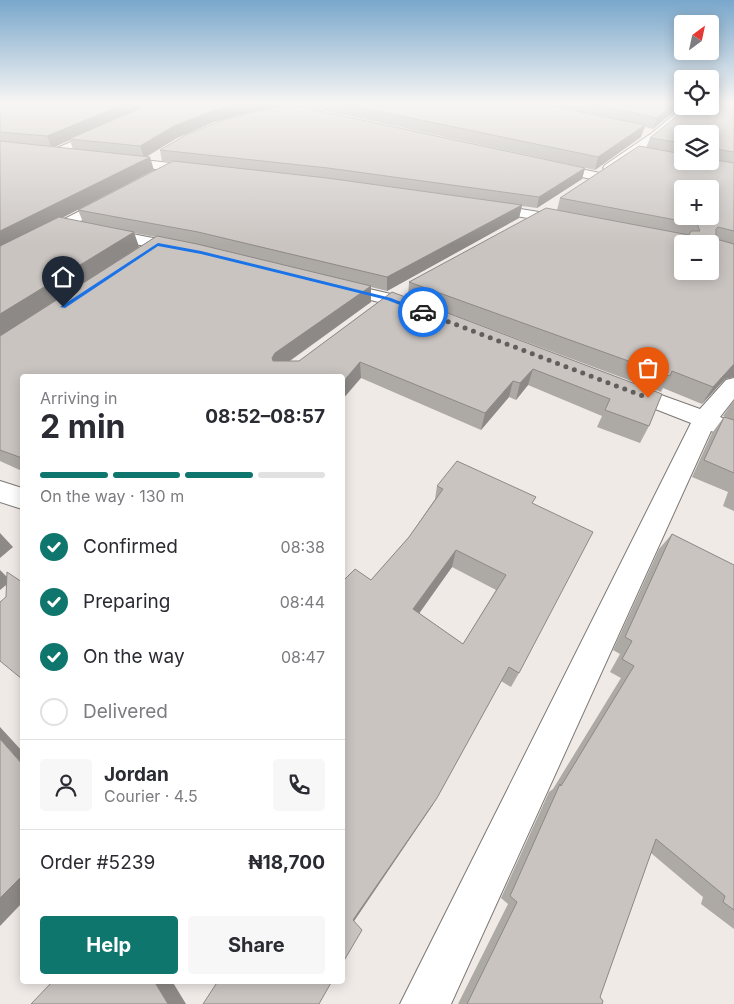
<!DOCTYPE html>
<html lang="en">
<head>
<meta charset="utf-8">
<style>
  body { margin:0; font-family:Inter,sans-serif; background:#f7f7f7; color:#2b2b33; height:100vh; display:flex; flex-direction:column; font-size:19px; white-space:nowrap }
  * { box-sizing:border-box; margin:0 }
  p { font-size:16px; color:#7c7c81 }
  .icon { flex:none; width:28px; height:28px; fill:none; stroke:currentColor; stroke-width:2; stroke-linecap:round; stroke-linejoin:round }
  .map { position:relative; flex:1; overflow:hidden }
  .side { position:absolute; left:20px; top:374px; width:325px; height:610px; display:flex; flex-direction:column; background:#fff; border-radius:5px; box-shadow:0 2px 12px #0003 }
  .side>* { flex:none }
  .needle { width:32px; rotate:33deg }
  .fabs { position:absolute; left:674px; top:15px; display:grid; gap:10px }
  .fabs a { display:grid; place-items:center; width:45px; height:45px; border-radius:5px; background:#fff; box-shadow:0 2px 12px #0003; font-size:25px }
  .pin { position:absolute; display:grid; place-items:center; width:42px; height:42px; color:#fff; margin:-51px -21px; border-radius:50% 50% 50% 0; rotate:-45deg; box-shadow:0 0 5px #0007 }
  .pin .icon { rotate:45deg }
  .courier { position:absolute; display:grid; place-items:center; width:50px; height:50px; margin:-25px; border:4px solid #1a73e8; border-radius:50%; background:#fff; color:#222; box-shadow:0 1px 6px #0007 }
  .summary em { font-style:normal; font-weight:700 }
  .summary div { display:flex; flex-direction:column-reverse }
  .summary { display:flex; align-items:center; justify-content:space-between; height:85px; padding:0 20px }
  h1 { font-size:32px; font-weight:700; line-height:38px }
  .bar { display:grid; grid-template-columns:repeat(4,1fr); gap:8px 5px; align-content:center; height:60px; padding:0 20px }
  .bar i { height:6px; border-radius:4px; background:#e1e1e2 }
  .bar .selected { background:#0f766e }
  .bar p { grid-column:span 4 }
  .line { display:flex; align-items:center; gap:12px; padding:0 20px; border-top:1px solid #e1e1e2 }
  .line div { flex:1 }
  .round { display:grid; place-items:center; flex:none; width:52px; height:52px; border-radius:5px; background:#f7f7f7 }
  ol { padding:0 20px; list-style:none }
  li { display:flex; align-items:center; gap:15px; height:55px }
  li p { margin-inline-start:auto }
  li .icon { padding:5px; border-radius:50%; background:#0f766e; color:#fff; stroke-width:4 }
  li:last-child { color:#7c7c81 }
  li i { width:28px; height:28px; border:2px solid #e1e1e2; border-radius:50% }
  .cta { display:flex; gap:10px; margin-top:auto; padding:10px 20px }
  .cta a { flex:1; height:58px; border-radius:5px; background:#0f766e; color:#fff; font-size:20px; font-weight:700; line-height:58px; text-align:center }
  .cta a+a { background:#f7f7f7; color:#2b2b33 }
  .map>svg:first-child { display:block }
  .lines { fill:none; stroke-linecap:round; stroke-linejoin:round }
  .street-casing { stroke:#7d7875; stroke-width:2 }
  .street { fill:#fff; fill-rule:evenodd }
  .wall { fill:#ada9a5; fill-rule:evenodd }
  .shaded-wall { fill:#8d8986 }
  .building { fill:#c9c4c0; stroke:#8d8986; fill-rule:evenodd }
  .route { fill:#1a73e8 }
  .done { stroke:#615e5c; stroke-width:5; stroke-dasharray:0 9 }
</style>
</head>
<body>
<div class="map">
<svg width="734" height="1004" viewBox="0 0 734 1004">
  <rect width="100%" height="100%" fill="#f0eae7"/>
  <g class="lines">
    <g class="street-casing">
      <g id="street">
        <polygon points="160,104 173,104 58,155 50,155 48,153 50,151"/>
        <polygon points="684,106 695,106 660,137 613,171 605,171 603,168 605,165 652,133"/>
        <polygon points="115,157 199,166 205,170 199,174 111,164 109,161 111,158"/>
        <polygon points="548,162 600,173 602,176 596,180 544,169 542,166"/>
        <polygon points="113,194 118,195 120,198 118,201 0,264 0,252"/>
        <polygon points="484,203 570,217 575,218 577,221 575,224 570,225 479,210 477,207 479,204"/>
        <polygon points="101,228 184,244 190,246 192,249 190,252 184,254 96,236 93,233 96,230"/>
        <polygon points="335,281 395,295 426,306 428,310 426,314 419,316 412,314 383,303 329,290 326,286 329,282"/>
        <polygon points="734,378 734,399 720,417 734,422 734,439 711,431 451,1004 400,1004 691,423 617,394 614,389 617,384 625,382 700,409 726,380"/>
        <polygon points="0,481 22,488 22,509 0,502"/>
      </g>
    </g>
    <use href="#street" class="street"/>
  </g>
  <g class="wall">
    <path d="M0,104l254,7 -40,11 -37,16 -31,19 8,13 -92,48 21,4 -5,-12 94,-48 -10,-1 -2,-11 425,18 -3,11 -45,29 -15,-2 -3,12 -132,73 -16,-4v15l-81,59h9l93,-69 270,102 -13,32 -9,17 -43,-16 5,-11 -74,-31 -12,15 -7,-3 -28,33 -120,-52 -339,-2v95l-22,-10zM70,140l3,9 -19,-2zM134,233l22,4 -17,10z"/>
    <polygon points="295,104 682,104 682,105 653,129 645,127 641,137 595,170"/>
    <path d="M734,104v273l-9,2 -23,25 -39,-16 -2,4 -253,-94 1,-16 148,-72 3,-12 86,-50 4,-10zM682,134h28v27h-28z"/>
    <polygon points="734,400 734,511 723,506 728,492 692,477 712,433 724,417 728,418 723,416"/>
    <path d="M437,486l96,18 -14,169 -8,14 -10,-6 -69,125 -78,115 17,-341 38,-43 26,-38zM452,567l44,23 -33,54 -44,-31z"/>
    <polygon points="672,534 734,565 734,929 701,904 703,897 651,853 600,997 602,1004 458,1004 508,904 501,898 549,792 553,789 621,678 610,672 620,654 613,650 659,549"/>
  </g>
  <g class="shaded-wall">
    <polygon points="125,104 154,104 69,139 70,140 52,148 47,136"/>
    <polygon points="236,104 292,104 254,111 214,122 177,138 144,158 140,146 174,126 212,111"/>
    <polygon points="673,104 682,105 653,129 657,118"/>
    <polygon points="645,125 641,137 595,170 598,157"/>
    <polygon points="150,157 154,170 0,250 0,231"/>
    <polygon points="585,168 582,179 537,208 539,197"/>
    <polygon points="522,205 519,218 387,291 387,277"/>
    <polygon points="134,232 139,247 0,337 0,314"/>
    <polygon points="371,286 371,302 278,369 272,358 275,353"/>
    <polygon points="360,362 361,378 342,400 342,383"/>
    <polygon points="734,364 734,377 725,379 702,404 713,387"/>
    <polygon points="533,369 528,385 516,400 520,383"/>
    <polygon points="513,381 509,397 481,430 485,413"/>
    <polygon points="0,533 13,547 0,558"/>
    <polygon points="456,550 452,567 411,625 413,609"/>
    <polygon points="0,570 11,581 0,590"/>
    <polygon points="509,667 432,806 354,921 353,920"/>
    <polygon points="0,727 22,751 22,764 0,739"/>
    <polygon points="21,877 22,878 22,903 0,926 0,898"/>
    <polygon points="154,981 172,981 186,1004 168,1004"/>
  </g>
  <g class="building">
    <polygon points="0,104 125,104 47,136 0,132"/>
    <polygon points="150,104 236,104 212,111 174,126 140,146 69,139"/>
    <polygon points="344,104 542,104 645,125 598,157"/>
    <polygon points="593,104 673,104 657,118"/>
    <polygon points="710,104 734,104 734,152 710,148 710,134 682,134 682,143 650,138 689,106 710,106"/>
    <polygon points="292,105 585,168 539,197 328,168 160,150 186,135 221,121 257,111"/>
    <polygon points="0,141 150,157 0,231"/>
    <path d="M639,146l43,8v7h28v-2l24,4v68l-16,-4 -2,2v10l18,5v120l-21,23 -41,-16 -2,5 -261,-94 137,-74 143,27 2,-4h9l-3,-7 -137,-26zM682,189h28v27h-28zM682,244h28v27h-28z"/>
    <polygon points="173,161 327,178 522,205 387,277 198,232 78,210"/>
    <polygon points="59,217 134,232 0,314 0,246"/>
    <polygon points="157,236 197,244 371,286 275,353 272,358 273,361 299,361 392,292 662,394 649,426 605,410 610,399 533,369 520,383 513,381 485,413 360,362 342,383 342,376 22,376 22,458 0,450 0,336"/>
    <polygon points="724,417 734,420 734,473 704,460"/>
    <path d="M457,461l79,36 -4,6 61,29 -74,141 -10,-6 -72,131 -84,122 9,10 -20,34v-382l13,-13 16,11 38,-43 34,-48 -6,-3zM456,550l50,25 -43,69 -50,-35z"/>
    <polygon points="672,534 734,565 734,910 723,902 725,896 656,839 600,997 603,1001 602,1004 467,1004 517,902 510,896 560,784 561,786 634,666 622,659 632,641 625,637"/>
    <polygon points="7,572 22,582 22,679 0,661 0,602 6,597"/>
    <polygon points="0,739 22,764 22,881 21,877 0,898"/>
    <polygon points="53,981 154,981 168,1004 31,1004"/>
    <polygon points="218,981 332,981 319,1004 203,1004"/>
  </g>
  <linearGradient id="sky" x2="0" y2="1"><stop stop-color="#79a7cb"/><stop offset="0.42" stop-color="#f8f6f4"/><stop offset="1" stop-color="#f8f6f4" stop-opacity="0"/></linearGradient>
  <rect width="734" height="245" fill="url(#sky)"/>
  <polygon class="route" points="158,243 201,251 391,298 426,312 421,313 387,300 201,254 158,246 65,308 60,307"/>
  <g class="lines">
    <polyline class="done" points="423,312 648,398"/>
  </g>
</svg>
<div class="fabs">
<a><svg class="needle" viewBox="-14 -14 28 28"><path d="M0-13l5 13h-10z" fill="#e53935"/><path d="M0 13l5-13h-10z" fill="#7c7c81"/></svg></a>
<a><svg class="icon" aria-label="locate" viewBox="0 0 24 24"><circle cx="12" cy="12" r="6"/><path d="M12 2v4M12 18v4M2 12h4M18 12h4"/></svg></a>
<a><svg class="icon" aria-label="layers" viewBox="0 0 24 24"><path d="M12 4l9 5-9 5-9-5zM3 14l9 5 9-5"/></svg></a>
<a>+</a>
<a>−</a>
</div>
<div class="pin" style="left:648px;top:398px;background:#ea580c"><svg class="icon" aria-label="bag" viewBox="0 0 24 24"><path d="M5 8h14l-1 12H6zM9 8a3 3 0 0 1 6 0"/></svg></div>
<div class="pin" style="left:63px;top:307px;background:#1f2937"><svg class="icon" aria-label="home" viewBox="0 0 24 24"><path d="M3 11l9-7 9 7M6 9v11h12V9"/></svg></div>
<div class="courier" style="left:423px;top:312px"><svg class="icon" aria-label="car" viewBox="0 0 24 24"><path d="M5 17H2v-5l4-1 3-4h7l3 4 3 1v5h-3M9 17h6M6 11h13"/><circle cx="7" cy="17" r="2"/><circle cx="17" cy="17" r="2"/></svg></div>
<section class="side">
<div class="summary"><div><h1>2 min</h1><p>Arriving in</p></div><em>08:52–08:57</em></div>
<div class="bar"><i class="selected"></i><i class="selected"></i><i class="selected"></i><i></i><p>On the way · 130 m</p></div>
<ol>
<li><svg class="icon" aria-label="check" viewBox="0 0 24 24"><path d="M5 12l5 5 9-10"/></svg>Confirmed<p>08:38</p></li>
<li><svg class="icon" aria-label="check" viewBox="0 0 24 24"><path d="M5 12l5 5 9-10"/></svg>Preparing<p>08:44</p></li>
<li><svg class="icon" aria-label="check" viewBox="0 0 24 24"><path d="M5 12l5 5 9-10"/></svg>On the way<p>08:47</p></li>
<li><i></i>Delivered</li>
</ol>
<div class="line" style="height:90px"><a class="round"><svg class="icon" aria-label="person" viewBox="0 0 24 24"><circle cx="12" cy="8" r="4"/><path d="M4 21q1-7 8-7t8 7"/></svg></a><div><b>Jordan</b><p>Courier · 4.5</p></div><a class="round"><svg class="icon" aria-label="phone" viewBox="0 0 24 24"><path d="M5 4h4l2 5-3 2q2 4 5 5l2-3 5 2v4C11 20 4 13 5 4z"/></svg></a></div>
<div class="line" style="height:65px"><div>Order #5239</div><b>₦18,700</b></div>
<div class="cta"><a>Help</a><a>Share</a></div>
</section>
</div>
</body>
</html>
